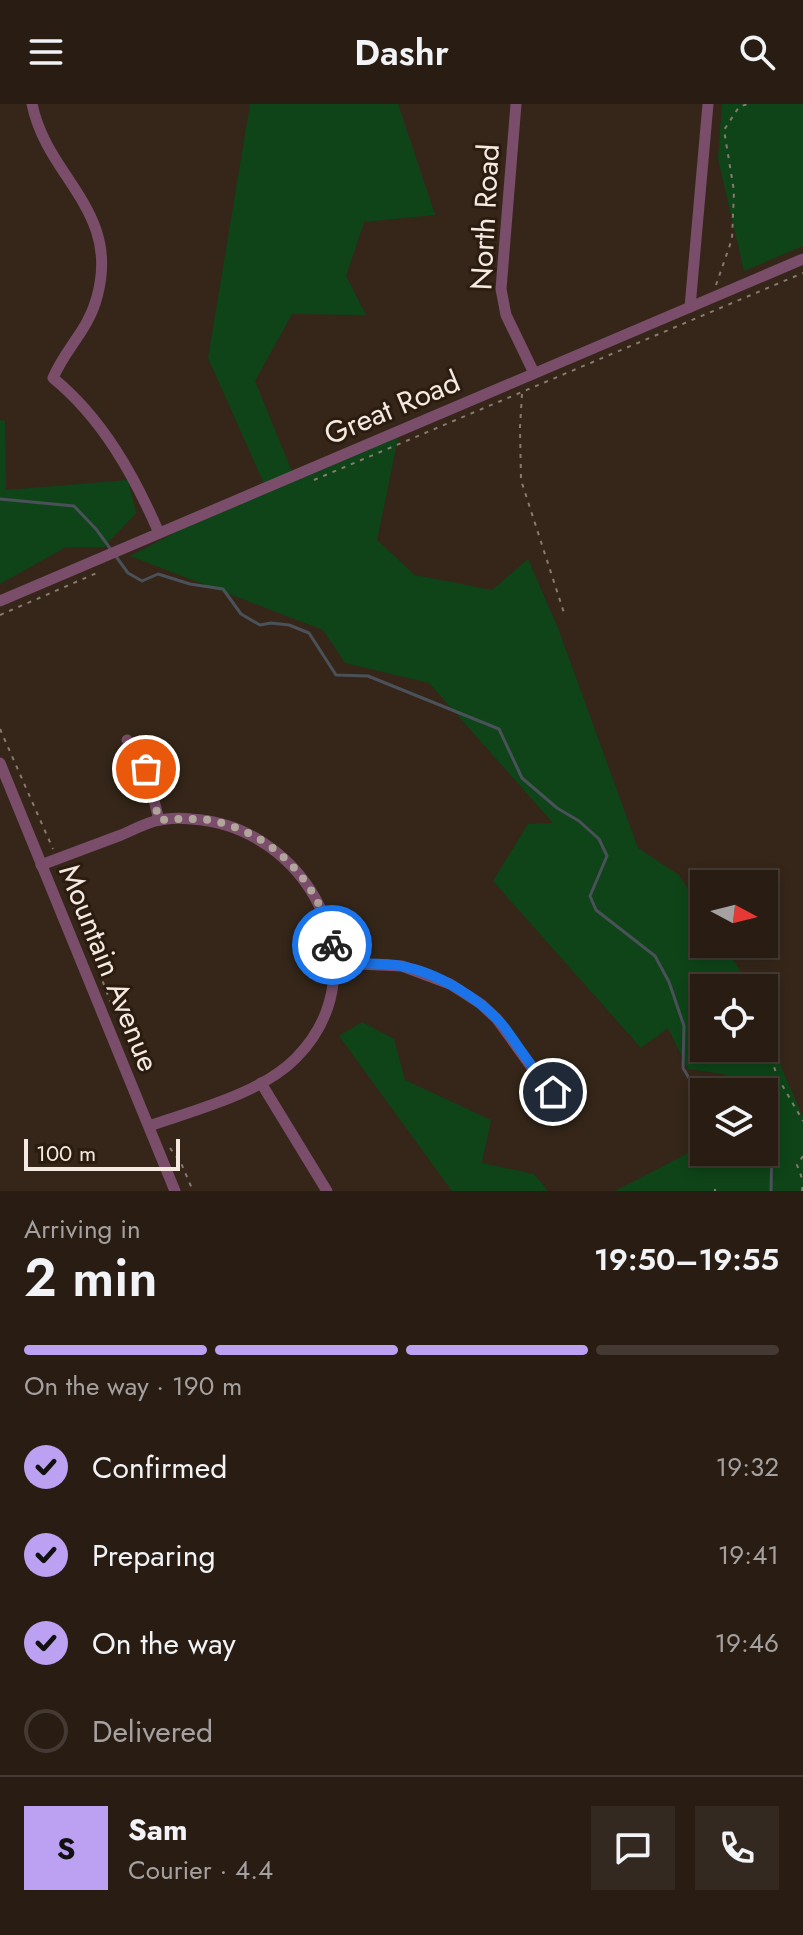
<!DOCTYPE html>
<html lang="en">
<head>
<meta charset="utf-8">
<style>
  body { margin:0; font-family:Jost,sans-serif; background:#342921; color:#f1f3f6; height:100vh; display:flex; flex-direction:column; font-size:30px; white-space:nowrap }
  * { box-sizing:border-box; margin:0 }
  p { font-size:26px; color:#a5a1a0 }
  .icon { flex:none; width:44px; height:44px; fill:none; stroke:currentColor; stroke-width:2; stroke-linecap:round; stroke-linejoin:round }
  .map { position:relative; height:1087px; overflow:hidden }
  .side { display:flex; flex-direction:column; background:#281c13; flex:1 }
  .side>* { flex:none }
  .needle { width:52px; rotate:97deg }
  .controls { position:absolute; left:690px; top:766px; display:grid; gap:16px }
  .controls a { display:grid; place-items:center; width:88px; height:88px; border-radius:0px; background:#281c13; box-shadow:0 4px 12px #0003,0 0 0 2px #443a33; font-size:40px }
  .scale { position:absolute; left:24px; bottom:20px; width:156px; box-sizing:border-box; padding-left:8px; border:4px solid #f5eae2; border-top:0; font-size:22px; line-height:28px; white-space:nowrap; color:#f5eae2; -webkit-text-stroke:6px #2b1c0f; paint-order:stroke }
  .pin { position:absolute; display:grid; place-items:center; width:68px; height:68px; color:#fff; margin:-34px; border:4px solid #fff; border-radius:50%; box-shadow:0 2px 8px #0007 }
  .courier { position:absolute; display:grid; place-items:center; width:80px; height:80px; margin:-40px; border:6px solid #1a73e8; border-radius:50%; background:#fff; color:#222; box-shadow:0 2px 10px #0007 }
  .headline em { font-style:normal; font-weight:600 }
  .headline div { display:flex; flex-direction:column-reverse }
  .headline { display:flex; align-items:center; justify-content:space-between; height:136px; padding:0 24px }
  h1 { font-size:52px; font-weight:600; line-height:60px }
  .bar { display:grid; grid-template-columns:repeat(4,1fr); gap:12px 8px; align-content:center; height:96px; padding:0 24px }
  .bar i { height:10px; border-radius:6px; background:#443a33 }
  .bar .current { background:#bca0f2 }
  .bar p { grid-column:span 4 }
  .line { display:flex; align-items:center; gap:20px; padding:0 24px; border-top:2px solid #443a33 }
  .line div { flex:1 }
  .round { display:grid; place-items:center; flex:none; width:84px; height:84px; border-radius:0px; background:#342921 }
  ol { padding:0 24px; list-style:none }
  li { display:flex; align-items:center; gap:24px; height:88px }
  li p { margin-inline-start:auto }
  li .icon { padding:8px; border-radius:50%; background:#bca0f2; color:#111; stroke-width:4 }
  li:last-child { color:#a5a1a0 }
  li i { width:44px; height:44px; border:4px solid #443a33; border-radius:50% }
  header { display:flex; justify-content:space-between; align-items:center; height:104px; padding:0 24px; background:#281c13; font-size:36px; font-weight:600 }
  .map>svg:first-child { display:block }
  .green { fill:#0e4418 }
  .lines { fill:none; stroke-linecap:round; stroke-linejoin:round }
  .stream { stroke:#4a5159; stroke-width:3 }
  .path { stroke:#887a70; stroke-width:2; stroke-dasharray:4 6; stroke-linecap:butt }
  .minor { stroke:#7a4e6a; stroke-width:11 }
  .done { stroke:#b2a59c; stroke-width:8; stroke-dasharray:0 14.4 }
  .route { stroke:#1a73e8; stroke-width:10 }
  .labels { text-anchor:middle; stroke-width:6; stroke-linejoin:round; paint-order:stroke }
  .street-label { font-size:30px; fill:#f5eae2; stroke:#2b1c0f }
</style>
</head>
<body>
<header><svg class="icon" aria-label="menu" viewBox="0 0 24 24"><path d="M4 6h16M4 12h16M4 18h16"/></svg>Dashr<svg class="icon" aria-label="search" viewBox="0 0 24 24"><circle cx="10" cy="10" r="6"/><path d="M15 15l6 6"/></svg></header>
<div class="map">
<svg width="803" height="1087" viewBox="0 0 803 1087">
  <rect width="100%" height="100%" fill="#352619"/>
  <g class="green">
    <polygon points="250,0 398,0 435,111 364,118 346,172 366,211 292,210 255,277 293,370 400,325 377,436 415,471 492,486 528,455 558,524 638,744 679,771 704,810 704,840 723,840 739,865 747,884 704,884 704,944 764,944 764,924 803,1013 803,1087 615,1087 704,1041 704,1048 764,1048 764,988 731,988 724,970 688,965 668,924 641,944 493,777 528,720 553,719 429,579 345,559 323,526 130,452 265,382 208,254"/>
    <polygon points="722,0 803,0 803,142 744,167 718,55"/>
    <polygon points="0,316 5,317 6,386 128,376 136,409 104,443 66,443 0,480"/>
    <polygon points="362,918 394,935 405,976 491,1016 482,1059 534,1070 548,1087 452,1087 339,932"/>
  </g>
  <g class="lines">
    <g class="stream">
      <polyline points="0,395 74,402 96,425 128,469 142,477 158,470 190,480 223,485 241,510 260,521 271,519 289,521 309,529 336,571 368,572 499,625 522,674 557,704 579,717 599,735 607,752 590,792 596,806 655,852 669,878 684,922 683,964 689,974 743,979 754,983 756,988"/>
      <polyline points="764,1019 772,1039 771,1087"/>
    </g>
    <g class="path">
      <polyline points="716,181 732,135 734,87 724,26 739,3 747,0"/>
      <polyline points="522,290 520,323 521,376 565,512"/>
      <polyline points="314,376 803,169"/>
      <polyline points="0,511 99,468"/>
      <polyline points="0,625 53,745"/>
      <polyline points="61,765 113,905"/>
      <polyline points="764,935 778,974 803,1017"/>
      <polyline points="170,1044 181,1059 193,1087"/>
      <polyline points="803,1052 797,1061 803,1077"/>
      <polyline points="715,1085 715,1087"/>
      <polyline points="802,1087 803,1078"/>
    </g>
    <g class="minor">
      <path d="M32,0c15,74 89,106 65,193 -9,34 -31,50 -44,81 49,40 81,97 106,155"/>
      <polyline points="516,0 501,185 506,211 534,269"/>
      <polyline points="690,203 708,0"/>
      <polyline points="0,497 803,155"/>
      <polyline points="127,636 146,665 159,716"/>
      <polyline points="0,659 175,1087"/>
      <path d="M41,761c27,-10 53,-20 80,-30 12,-5 26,-13 39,-15 10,-2 21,-2 31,-1 116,6 193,150 105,239 -34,35 -101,52 -147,68"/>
      <polyline points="334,859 402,862 450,880 481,900 497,915 540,975 566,1002"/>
      <polyline points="261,979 327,1087"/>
    </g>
  </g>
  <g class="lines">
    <path class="done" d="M146,665l13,51c17,-1 33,-2 50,0 62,11 112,62 123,125"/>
    <path class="route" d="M332,841l2,18c22,1 46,-1 67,3 36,6 82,34 104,62 16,22 30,45 48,64"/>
  </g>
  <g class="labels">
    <g class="street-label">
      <text transform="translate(485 113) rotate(-87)" y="10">North Road</text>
      <text transform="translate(392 304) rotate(-23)" y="10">Great Road</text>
      <text transform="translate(109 864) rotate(68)" y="10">Mountain Avenue</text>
    </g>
  </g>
</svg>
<div class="controls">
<a><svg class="needle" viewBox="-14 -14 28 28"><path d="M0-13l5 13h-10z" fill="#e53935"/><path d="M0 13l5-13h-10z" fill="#a5a1a0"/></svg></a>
<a><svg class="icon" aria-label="locate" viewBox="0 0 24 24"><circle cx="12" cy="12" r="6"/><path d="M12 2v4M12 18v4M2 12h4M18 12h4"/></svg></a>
<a><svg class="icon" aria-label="layers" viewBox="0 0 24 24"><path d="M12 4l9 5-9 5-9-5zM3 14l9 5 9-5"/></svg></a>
</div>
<div class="scale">100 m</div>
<div class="pin" style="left:146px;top:665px;background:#ea580c"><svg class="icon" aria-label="bag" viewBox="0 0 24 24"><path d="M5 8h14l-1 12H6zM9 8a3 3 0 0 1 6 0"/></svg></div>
<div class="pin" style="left:553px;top:988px;background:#1f2937"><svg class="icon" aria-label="home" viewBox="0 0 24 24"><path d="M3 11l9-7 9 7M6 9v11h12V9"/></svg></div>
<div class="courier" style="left:332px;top:841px"><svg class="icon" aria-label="bike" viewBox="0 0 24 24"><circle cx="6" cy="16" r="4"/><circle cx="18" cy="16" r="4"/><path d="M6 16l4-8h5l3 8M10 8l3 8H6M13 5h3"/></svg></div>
</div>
<section class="side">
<div class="headline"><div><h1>2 min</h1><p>Arriving in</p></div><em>19:50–19:55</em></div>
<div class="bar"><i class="current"></i><i class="current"></i><i class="current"></i><i></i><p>On the way · 190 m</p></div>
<ol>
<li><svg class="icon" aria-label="check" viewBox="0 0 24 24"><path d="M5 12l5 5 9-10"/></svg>Confirmed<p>19:32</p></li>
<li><svg class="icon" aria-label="check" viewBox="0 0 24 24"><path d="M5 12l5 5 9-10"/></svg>Preparing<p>19:41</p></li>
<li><svg class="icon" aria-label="check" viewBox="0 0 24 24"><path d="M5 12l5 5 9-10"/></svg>On the way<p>19:46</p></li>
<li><i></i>Delivered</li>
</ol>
<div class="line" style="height:144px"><b class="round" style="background:#bca0f2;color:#111">S</b><div><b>Sam</b><p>Courier · 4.4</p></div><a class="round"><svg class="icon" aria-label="chat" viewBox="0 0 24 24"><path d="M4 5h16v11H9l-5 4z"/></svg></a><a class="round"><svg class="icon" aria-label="phone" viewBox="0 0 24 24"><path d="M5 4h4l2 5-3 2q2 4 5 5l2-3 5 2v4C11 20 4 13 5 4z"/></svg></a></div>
</section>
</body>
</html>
